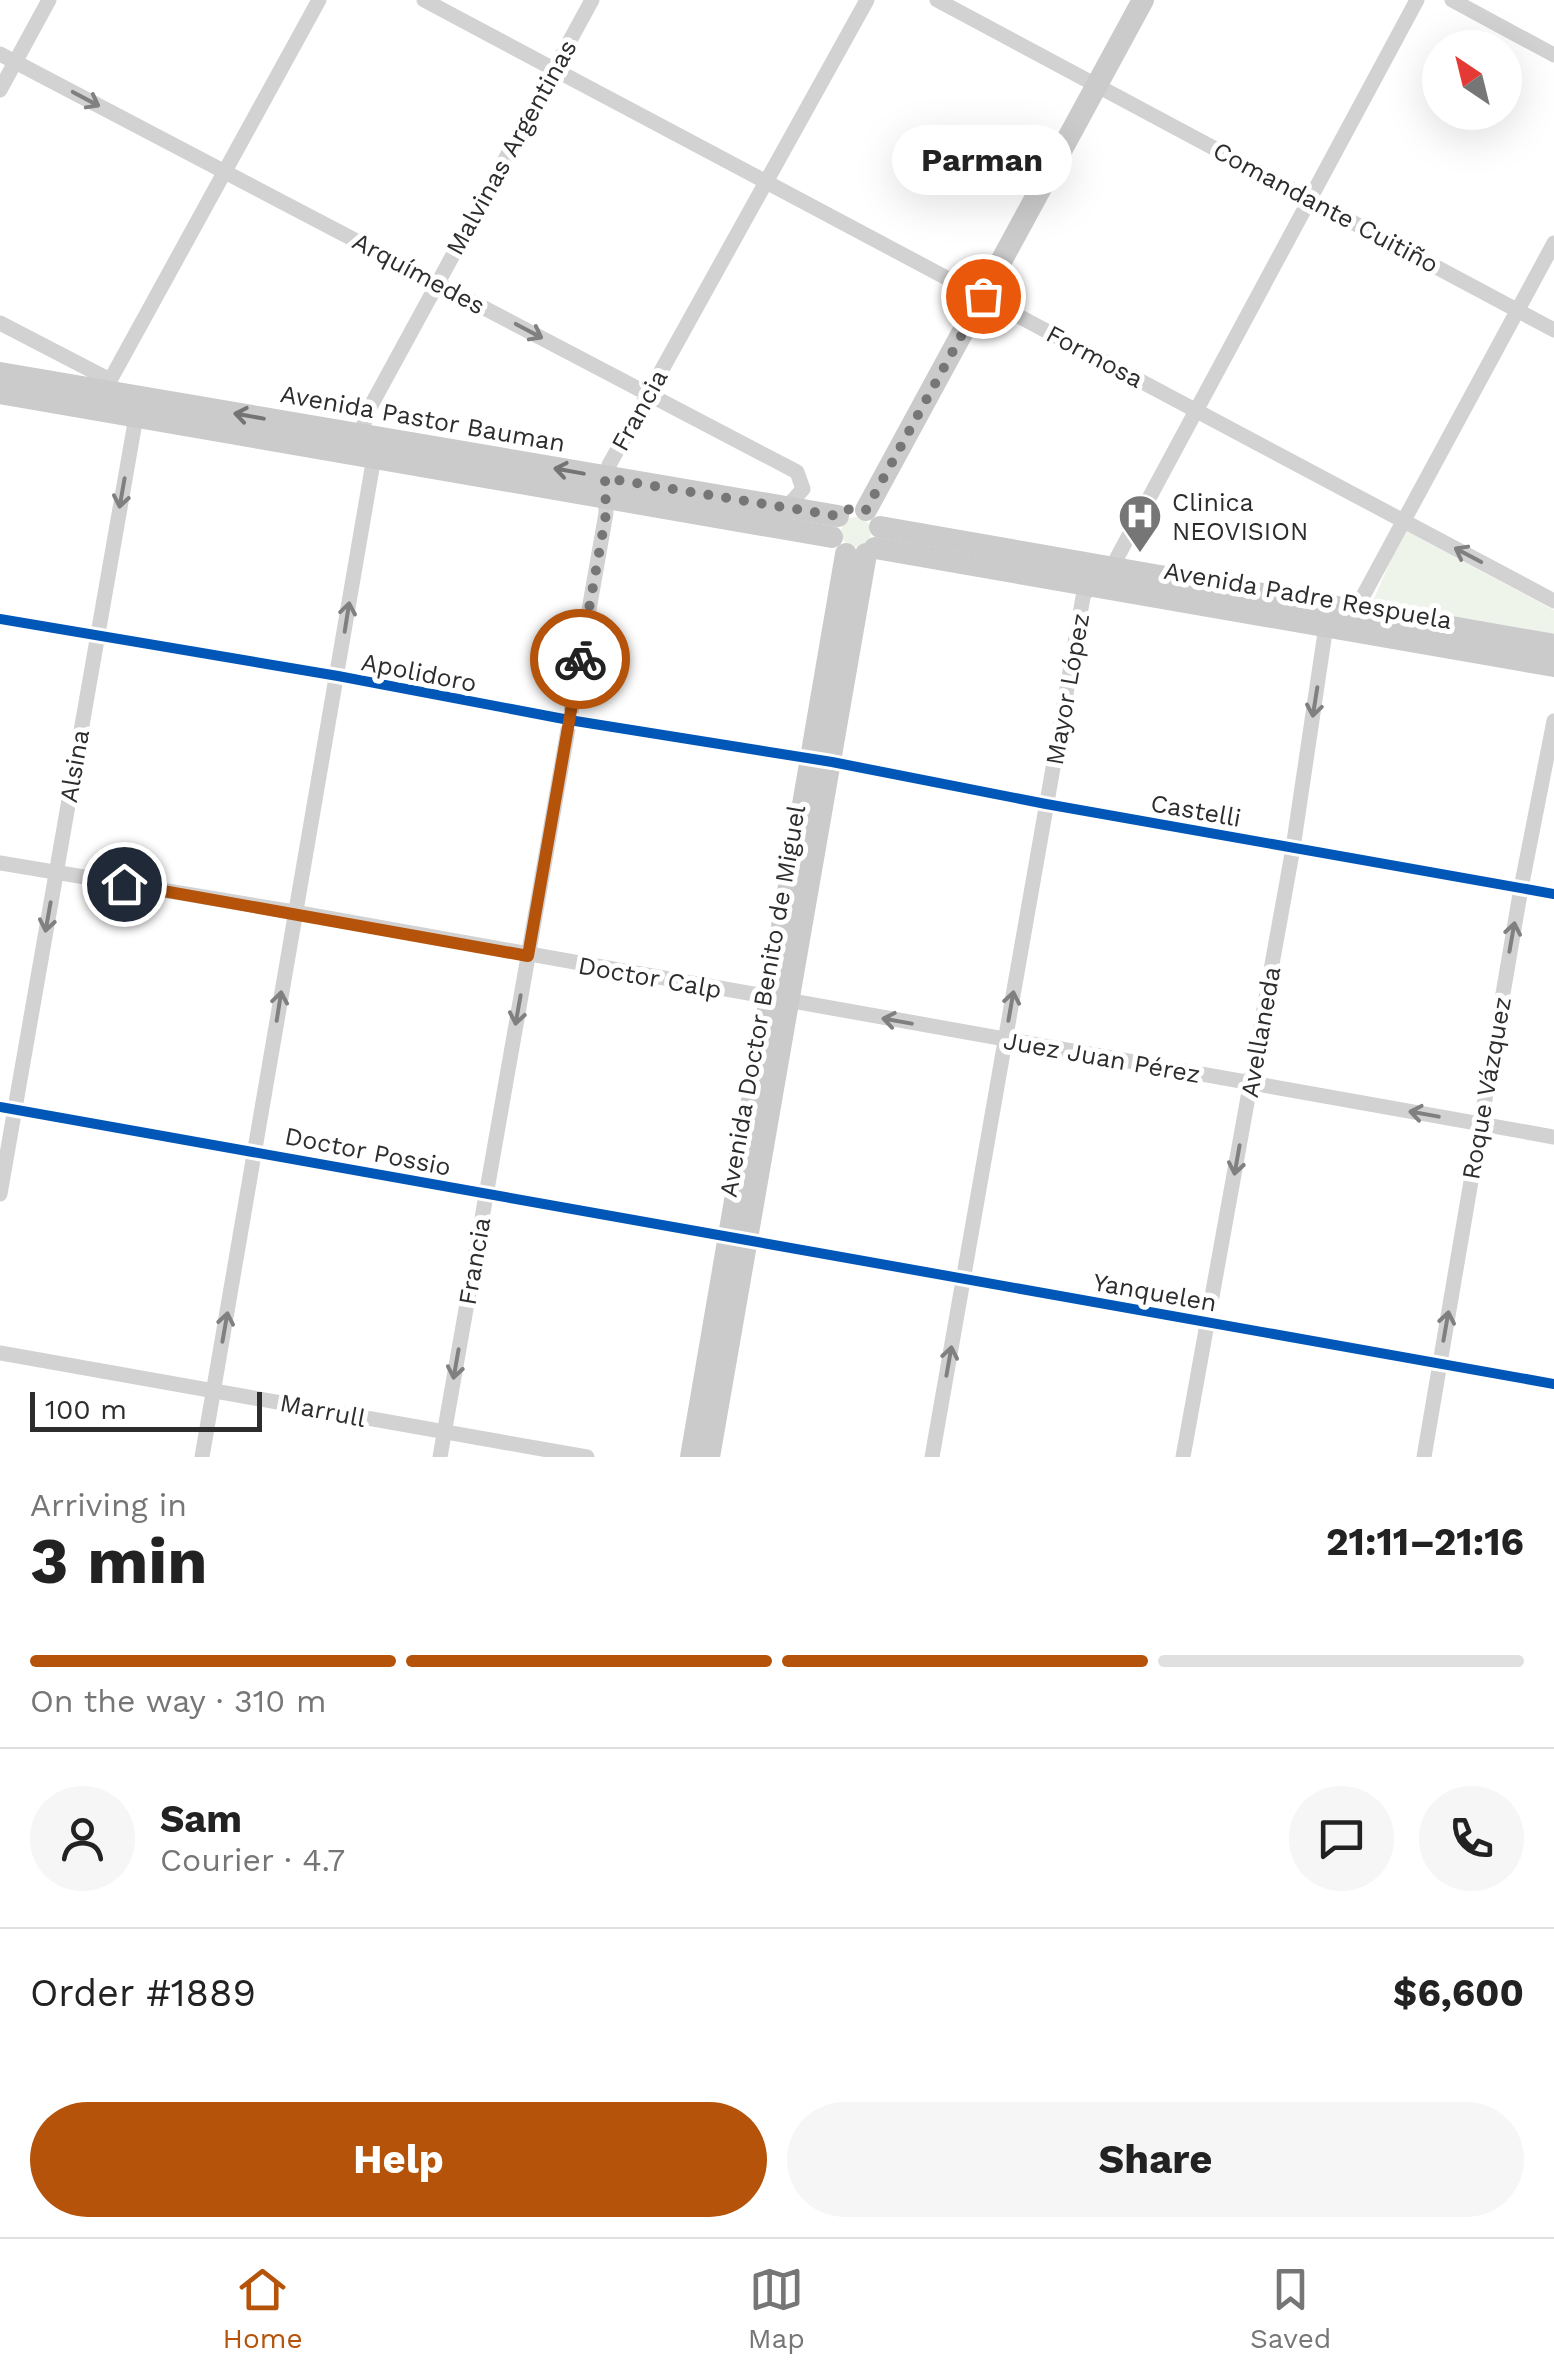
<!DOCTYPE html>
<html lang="en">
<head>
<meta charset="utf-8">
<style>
  body { margin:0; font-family:"Work Sans",sans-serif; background:#f6f6f6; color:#222; height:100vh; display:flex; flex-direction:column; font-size:38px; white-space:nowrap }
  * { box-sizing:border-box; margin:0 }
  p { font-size:32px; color:#767676 }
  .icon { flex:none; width:55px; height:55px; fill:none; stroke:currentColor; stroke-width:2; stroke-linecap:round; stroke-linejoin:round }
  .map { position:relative; height:1457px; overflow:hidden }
  .sheet { display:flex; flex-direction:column; background:#fff; flex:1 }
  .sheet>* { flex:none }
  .needle { width:65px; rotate:325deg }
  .buttons { position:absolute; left:1422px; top:30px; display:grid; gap:20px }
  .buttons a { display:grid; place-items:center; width:100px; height:100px; border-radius:50%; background:#fff; box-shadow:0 10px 40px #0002; font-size:50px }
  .scale { position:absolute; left:30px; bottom:25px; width:232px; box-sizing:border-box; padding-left:10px; border:5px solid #2d2d2d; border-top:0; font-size:28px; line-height:35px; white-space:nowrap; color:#2d2d2d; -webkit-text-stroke:8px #fff; paint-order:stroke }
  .pin { position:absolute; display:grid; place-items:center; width:85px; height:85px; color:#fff; margin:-42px; border:5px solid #fff; border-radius:50%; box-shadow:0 2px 10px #0007 }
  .courier { position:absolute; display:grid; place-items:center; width:100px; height:100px; margin:-50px; border:8px solid #b45309; border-radius:50%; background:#fff; color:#222; box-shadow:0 2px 12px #0007 }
  .bubble { position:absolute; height:70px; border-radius:35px; background:#fff; box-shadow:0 10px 40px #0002; font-size:32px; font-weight:700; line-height:70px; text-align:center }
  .summary em { font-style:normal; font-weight:700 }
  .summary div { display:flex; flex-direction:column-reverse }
  .summary { display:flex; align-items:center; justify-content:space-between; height:170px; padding:0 30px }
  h1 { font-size:65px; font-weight:700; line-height:75px }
  .bar { display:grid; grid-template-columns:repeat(4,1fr); gap:15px 10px; align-content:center; height:120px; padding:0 30px }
  .bar i { height:12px; border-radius:8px; background:#e0e0e0 }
  .bar .selected { background:#b45309 }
  .bar p { grid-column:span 4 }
  .line { display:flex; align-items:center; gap:25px; padding:0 30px; border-top:2px solid #e0e0e0 }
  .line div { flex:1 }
  .round { display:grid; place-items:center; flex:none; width:105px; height:105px; border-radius:52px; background:#f6f6f6 }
  .button { display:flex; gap:20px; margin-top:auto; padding:20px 30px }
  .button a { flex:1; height:115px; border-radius:60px; background:#b45309; color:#fff; font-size:40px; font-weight:700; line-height:115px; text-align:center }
  .button a+a { background:#f6f6f6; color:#222 }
  .tabs { display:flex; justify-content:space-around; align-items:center; height:140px; border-top:2px solid #e0e0e0; background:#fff; font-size:28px; color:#767676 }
  .tabs a { display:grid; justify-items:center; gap:5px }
  .tabs .selected { color:#b45309 }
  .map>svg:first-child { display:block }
  .green { fill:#eff4eb }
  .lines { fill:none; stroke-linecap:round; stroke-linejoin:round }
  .minor { stroke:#d2d2d2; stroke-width:15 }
  .secondary { stroke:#cbcbcb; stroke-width:22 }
  .cycleway-casing { stroke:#fff; stroke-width:16 }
  .cycleway { stroke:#0057b8; stroke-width:10 }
  .oneway { stroke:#808080 }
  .oneway2 { stroke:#747474 }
  .done { stroke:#767676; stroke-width:10; stroke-dasharray:0 18 }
  .route { stroke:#b45309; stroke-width:12 }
  .labels { text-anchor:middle; stroke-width:10; stroke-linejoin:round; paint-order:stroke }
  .street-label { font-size:25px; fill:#2d2d2d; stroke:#fff }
  .poi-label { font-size:25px; fill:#2d2d2d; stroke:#fff; text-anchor:start }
</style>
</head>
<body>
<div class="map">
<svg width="1554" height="1457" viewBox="0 0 1554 1457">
  <rect width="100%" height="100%" fill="#fff"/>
  <g class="green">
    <circle cx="856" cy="532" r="15"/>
    <polygon points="1404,530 1554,610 1554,636 1372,603"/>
  </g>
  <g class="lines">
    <g class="minor">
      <polyline points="424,0 1554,601"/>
      <polyline points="937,0 1554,330"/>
      <polyline points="1452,0 1554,55"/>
      <polyline points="0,54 797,472 803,489 786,508"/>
      <polyline points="0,90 49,0"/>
      <polyline points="0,323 108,379"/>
      <polyline points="102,395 319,0"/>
      <polyline points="358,442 368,411 592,0"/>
      <polyline points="0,619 338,676 569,720 832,762 1046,804 1554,894"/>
      <polyline points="1355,619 1356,609 1554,243"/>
      <polyline points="0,863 294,912 1554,1137"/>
      <path d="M0,1107c518,92 1036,184 1554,277"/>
      <polyline points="0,1194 137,411"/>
      <polyline points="0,1353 587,1457"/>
      <polyline points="202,1457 375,451"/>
      <polyline points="440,1457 606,513 605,478 609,465 867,0"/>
      <polyline points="932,1457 1083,597 1090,585 1112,567 1417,0"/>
      <polyline points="1183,1457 1293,848 1327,619"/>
      <polyline points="1424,1457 1521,888 1554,721"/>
    </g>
    <g class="secondary">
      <polyline points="0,373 838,516"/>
      <polyline points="0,393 832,537"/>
      <polyline points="866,510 1143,0"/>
      <polyline points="880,527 1554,645"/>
      <polyline points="875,548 1554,666"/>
      <polyline points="691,1457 846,554"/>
      <polyline points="709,1457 866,554"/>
    </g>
    <g class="cycleway-casing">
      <g id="cycleway">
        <polyline points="0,619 338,676 569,720 832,762 1046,804 1554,894"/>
        <path d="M0,1107c518,92 1036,184 1554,277"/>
      </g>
    </g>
    <use href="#cycleway" class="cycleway"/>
  </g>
  <defs><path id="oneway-shaft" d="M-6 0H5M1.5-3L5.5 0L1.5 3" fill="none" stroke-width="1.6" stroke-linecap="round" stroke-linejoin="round" transform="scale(2.5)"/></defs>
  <g class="oneway">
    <use href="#oneway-shaft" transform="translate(86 99) rotate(28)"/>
    <use href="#oneway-shaft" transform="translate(529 331) rotate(28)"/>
    <use href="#oneway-shaft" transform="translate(122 493) rotate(100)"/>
    <use href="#oneway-shaft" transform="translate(1468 555) rotate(-152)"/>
    <use href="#oneway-shaft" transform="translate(347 617) rotate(-81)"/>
    <use href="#oneway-shaft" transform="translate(1315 702) rotate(99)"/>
    <use href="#oneway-shaft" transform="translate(48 917) rotate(100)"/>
    <use href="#oneway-shaft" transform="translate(1512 937) rotate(-80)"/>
    <use href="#oneway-shaft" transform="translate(279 1006) rotate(-81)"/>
    <use href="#oneway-shaft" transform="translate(1011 1006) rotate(-80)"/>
    <use href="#oneway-shaft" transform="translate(518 1010) rotate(100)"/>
    <use href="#oneway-shaft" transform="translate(897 1021) rotate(-170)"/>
    <use href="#oneway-shaft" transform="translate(1424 1114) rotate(-170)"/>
    <use href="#oneway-shaft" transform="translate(1237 1160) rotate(100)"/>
    <use href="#oneway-shaft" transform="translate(1446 1326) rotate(-80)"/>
    <use href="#oneway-shaft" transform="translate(225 1327) rotate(-80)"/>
    <use href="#oneway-shaft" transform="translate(949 1361) rotate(-80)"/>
    <use href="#oneway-shaft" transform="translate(456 1364) rotate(100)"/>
  </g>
  <g class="oneway2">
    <use href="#oneway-shaft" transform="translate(249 416) rotate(-170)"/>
    <use href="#oneway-shaft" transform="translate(569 471) rotate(-170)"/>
  </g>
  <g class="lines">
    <polyline class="done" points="580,659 606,514 605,478 838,516 851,508 866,510 983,296"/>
    <polyline class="route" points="124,884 528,956 580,659"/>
  </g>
  <defs>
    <g id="hospital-pin" transform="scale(2.25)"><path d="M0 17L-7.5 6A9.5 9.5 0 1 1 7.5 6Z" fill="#767676" stroke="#fff"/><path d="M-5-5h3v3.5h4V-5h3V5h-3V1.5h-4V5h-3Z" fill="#fff"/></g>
  </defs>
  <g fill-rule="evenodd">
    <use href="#hospital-pin" x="1140" y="516"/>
  </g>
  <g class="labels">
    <g class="street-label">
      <text transform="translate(511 147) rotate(-61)" y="9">Malvinas Argentinas</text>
      <text transform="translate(1326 207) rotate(28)" y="9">Comandante Cuitiño</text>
      <text transform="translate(419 273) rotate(28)" y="9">Arquímedes</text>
      <text transform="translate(1095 356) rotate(28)" y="9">Formosa</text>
      <text transform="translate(639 410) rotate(-61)" y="9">Francia</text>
      <text transform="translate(423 418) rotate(10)" y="9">Avenida Pastor Bauman</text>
      <text transform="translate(1308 595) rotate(10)" y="9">Avenida Padre Respuela</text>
      <text transform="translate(419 672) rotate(11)" y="9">Apolidoro</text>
      <text transform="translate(1067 689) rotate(-80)" y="9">Mayor López</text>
      <text transform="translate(74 766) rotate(-80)" y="9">Alsina</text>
      <text transform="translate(1196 810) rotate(10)" y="9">Castelli</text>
      <text transform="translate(650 977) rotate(10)" y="9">Doctor Calp</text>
      <text transform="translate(762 1001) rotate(-80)" y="9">Avenida Doctor Benito de Miguel</text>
      <text transform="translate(1260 1032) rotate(-80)" y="9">Avellaneda</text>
      <text transform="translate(1102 1057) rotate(10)" y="9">Juez Juan Pérez</text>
      <text transform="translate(1486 1088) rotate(-80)" y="9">Roque Vázquez</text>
      <text transform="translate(368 1151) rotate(11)" y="9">Doctor Possio</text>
      <text transform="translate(474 1261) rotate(-80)" y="9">Francia</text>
      <text transform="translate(1155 1292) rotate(10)" y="9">Yanquelen</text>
      <text transform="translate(323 1410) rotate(11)" y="9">Marrull</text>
    </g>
    <g class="poi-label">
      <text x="1172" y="511">Clinica<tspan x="1172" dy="29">NEOVISION</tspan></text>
    </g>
  </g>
</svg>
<div class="buttons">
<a><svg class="needle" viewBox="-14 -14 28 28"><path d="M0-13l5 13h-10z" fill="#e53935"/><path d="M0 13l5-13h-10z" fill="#767676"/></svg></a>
</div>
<div class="scale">100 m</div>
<div class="pin" style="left:983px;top:296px;background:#ea580c"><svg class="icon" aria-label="bag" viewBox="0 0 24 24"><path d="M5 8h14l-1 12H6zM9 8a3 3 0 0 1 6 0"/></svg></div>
<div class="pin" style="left:124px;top:884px;background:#1f2937"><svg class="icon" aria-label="home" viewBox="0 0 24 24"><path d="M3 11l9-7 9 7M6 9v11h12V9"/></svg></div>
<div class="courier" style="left:580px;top:659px"><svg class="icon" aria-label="bike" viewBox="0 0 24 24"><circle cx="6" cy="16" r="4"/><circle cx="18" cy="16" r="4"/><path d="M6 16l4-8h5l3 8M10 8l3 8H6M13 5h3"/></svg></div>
<div class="bubble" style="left:892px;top:125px;width:180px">Parman</div>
</div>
<section class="sheet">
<div class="summary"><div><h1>3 min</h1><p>Arriving in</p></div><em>21:11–21:16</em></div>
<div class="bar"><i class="selected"></i><i class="selected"></i><i class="selected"></i><i></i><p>On the way · 310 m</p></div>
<div class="line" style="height:180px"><a class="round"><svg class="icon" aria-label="person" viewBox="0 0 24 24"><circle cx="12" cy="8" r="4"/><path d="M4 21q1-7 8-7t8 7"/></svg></a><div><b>Sam</b><p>Courier · 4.7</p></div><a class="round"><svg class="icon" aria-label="chat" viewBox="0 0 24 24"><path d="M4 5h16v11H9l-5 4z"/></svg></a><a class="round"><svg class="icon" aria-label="phone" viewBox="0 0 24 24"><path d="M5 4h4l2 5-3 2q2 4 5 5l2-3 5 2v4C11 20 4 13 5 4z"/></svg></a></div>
<div class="line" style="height:130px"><div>Order #1889</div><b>$6,600</b></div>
<div class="button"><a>Help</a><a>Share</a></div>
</section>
<nav class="tabs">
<a class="selected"><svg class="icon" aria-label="home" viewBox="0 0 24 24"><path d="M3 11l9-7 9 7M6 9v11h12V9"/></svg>Home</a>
<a><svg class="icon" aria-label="map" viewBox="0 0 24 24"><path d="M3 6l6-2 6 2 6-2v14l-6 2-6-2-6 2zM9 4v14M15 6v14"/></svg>Map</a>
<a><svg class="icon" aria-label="saved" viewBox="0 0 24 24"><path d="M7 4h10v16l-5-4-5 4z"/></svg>Saved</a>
</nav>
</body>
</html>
